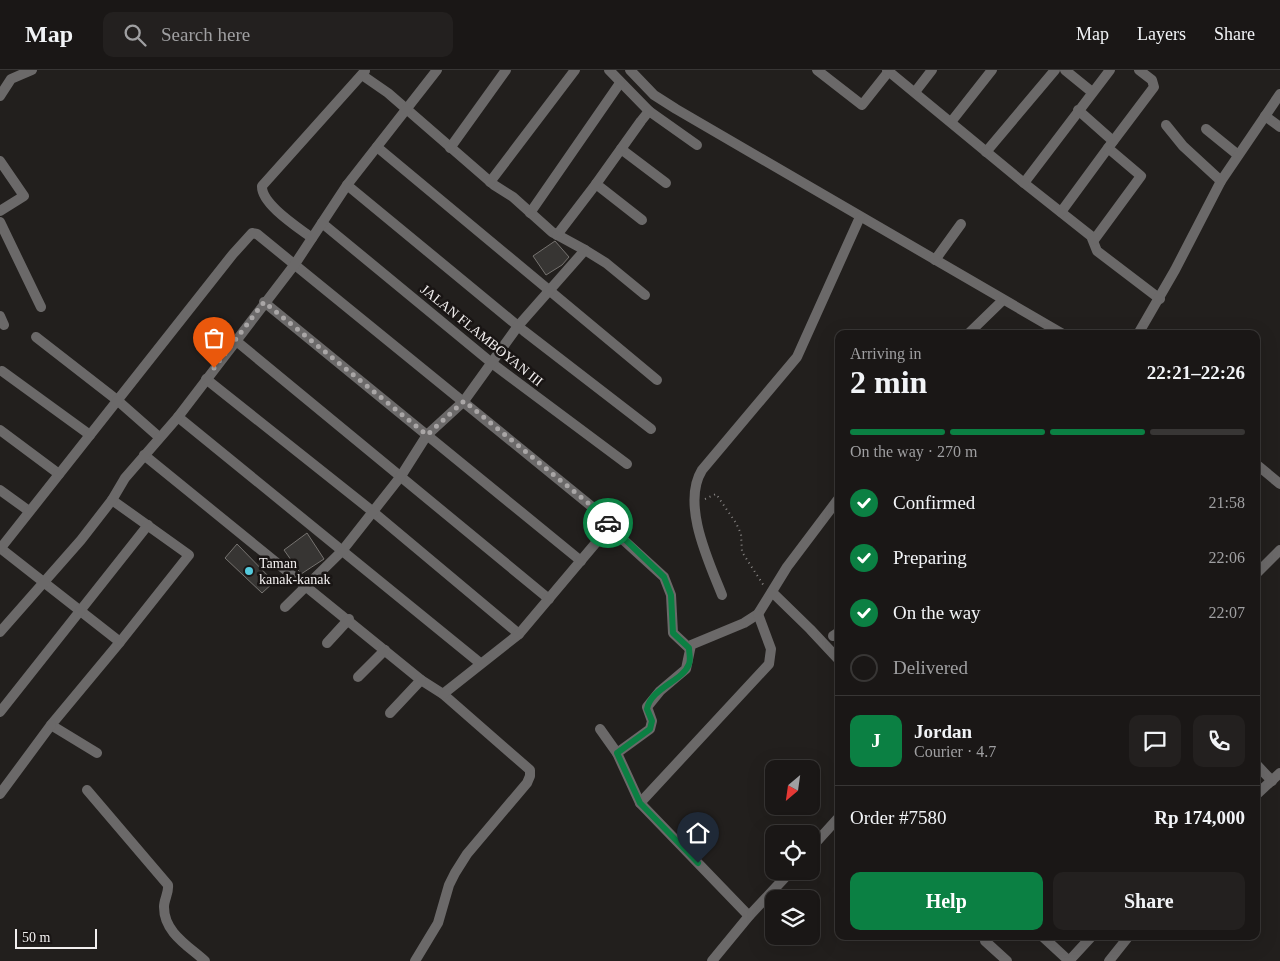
<!DOCTYPE html>
<html lang="en">
<head>
<meta charset="utf-8">
<style>
  body { margin:0; font-family:Georgia,serif; background:#23201f; color:#f1f3f6; height:100vh; display:flex; flex-direction:column; font-size:19px; white-space:nowrap }
  * { box-sizing:border-box; margin:0 }
  p { font-size:16px; color:#9f9fa1 }
  .icon { flex:none; width:28px; height:28px; fill:none; stroke:currentColor; stroke-width:2; stroke-linecap:round; stroke-linejoin:round }
  .map { position:relative; flex:1; overflow:hidden }
  .side { position:absolute; left:835px; top:260px; width:425px; height:610px; display:flex; flex-direction:column; background:#1a1716; border-radius:10px; box-shadow:0 5px 20px #0002,0 0 0 1px #383635 }
  .side>* { flex:none }
  .needle { width:32px; rotate:209deg }
  .controls { position:absolute; left:765px; top:690px; display:grid; gap:10px }
  .controls a { display:grid; place-items:center; width:55px; height:55px; border-radius:10px; background:#1a1716; box-shadow:0 5px 20px #0002,0 0 0 1px #383635; font-size:25px }
  .scale { position:absolute; left:15px; bottom:12px; width:82px; box-sizing:border-box; padding-left:5px; border:2px solid #f2efef; border-top:0; font-size:14px; line-height:18px; white-space:nowrap; color:#f2efef; -webkit-text-stroke:4px #191514; paint-order:stroke }
  .pin { position:absolute; display:grid; place-items:center; width:42px; height:42px; color:#fff; margin:-51px -21px; border-radius:50% 50% 50% 0; rotate:-45deg; box-shadow:0 0 5px #0007 }
  .pin .icon { rotate:45deg }
  .courier { position:absolute; display:grid; place-items:center; width:50px; height:50px; margin:-25px; border:4px solid #0b8043; border-radius:50%; background:#fff; color:#222; box-shadow:0 1px 6px #0007 }
  .overview em { font-style:normal; font-weight:800 }
  .overview div { display:flex; flex-direction:column-reverse }
  .overview { display:flex; align-items:center; justify-content:space-between; height:85px; padding:0 15px }
  h1 { font-size:32px; font-weight:800; line-height:38px }
  .bar { display:grid; grid-template-columns:repeat(4,1fr); gap:8px 5px; align-content:center; height:60px; padding:0 15px }
  .bar i { height:6px; border-radius:4px; background:#383635 }
  .bar .current { background:#0b8043 }
  .bar p { grid-column:span 4 }
  .line { display:flex; align-items:center; gap:12px; padding:0 15px; border-top:1px solid #383635 }
  .line div { flex:1 }
  .round { display:grid; place-items:center; flex:none; width:52px; height:52px; border-radius:10px; background:#23201f }
  ol { padding:0 15px; list-style:none }
  li { display:flex; align-items:center; gap:15px; height:55px }
  li p { margin-inline-start:auto }
  li .icon { padding:5px; border-radius:50%; background:#0b8043; color:#fff; stroke-width:4 }
  li:last-child { color:#9f9fa1 }
  li i { width:28px; height:28px; border:2px solid #383635; border-radius:50% }
  .button { display:flex; gap:10px; margin-top:auto; padding:10px 15px }
  .button a { flex:1; height:58px; border-radius:10px; background:#0b8043; color:#fff; font-size:20px; font-weight:800; line-height:58px; text-align:center }
  .button a+a { background:#23201f; color:#f1f3f6 }
  header { display:flex; align-items:center; gap:30px; box-sizing:border-box; height:70px; padding:0 25px; background:#1a1716; border-bottom:1px solid #383635 }
  header strong { font-size:24px }
  nav { display:flex; gap:28px; margin-inline-start:auto; font-size:18px }
  .search { width:350px; height:45px; background:#23201f; display:flex; align-items:center; gap:12px; box-sizing:border-box; padding:0 18px; border-radius:10px; color:#9f9fa1; font-size:19px }
  .map>svg:first-child { display:block }
  .building { fill:#373533; stroke:#767370 }
  .lines { fill:none; stroke-linecap:round; stroke-linejoin:round }
  .path { stroke:#8a8786; stroke-width:2; stroke-dasharray:1 4; stroke-linecap:butt }
  .street { stroke:#6b6969; stroke-width:10 }
  .done { stroke:#a9a6a6; stroke-width:5; stroke-dasharray:0 9 }
  .route { stroke:#0b8043; stroke-width:6 }
  .poi-dot { fill:#54cadd; stroke:#191514; stroke-width:2 }
  .labels { text-anchor:middle; stroke-width:5; stroke-linejoin:round; paint-order:stroke }
  .street-label { font-size:14px; fill:#f2efef; stroke:#191514 }
  .poi-label { font-size:14px; fill:#f2efef; stroke:#191514; text-anchor:start }
</style>
</head>
<body>
<header>
<strong>Map</strong>
<div class="search"><svg class="icon" aria-label="search" viewBox="0 0 24 24"><circle cx="10" cy="10" r="6"/><path d="M15 15l6 6"/></svg>Search here</div>
<nav><a>Map</a><a>Layers</a><a>Share</a></nav>
</header>
<div class="map">
<svg width="1280" height="891" viewBox="0 0 1280 891">
  <rect width="100%" height="100%" fill="#221f1d"/>
  <g class="building">
    <polygon points="555,171 569,187 562,195 546,205 533,186"/>
    <polygon points="307,463 324,489 301,504 284,480"/>
    <polygon points="237,474 274,512 262,523 225,488"/>
  </g>
  <g class="lines">
    <polyline class="path" points="705,429 716,424 736,453 741,464 742,482 764,516"/>
    <g class="street">
      <polyline points="609,0 649,41"/>
      <polyline points="630,0 654,25 676,39 1063,264"/>
      <polyline points="817,0 862,35 889,1"/>
      <polyline points="887,0 1024,113 1091,166 1097,181 1160,229"/>
      <polyline points="1065,0 1092,22"/>
      <polyline points="362,5 388,23 494,115 513,127 552,162 585,180"/>
      <polyline points="915,22 932,0"/>
      <polyline points="0,26 11,9 32,0"/>
      <polyline points="1078,40 1113,71"/>
      <polyline points="1265,46 1280,57"/>
      <polyline points="951,52 992,0"/>
      <polyline points="1166,55 1183,76 1221,111"/>
      <polyline points="1206,59 1238,85"/>
      <polyline points="377,77 657,310"/>
      <polyline points="450,78 506,0"/>
      <polyline points="621,79 666,113"/>
      <polyline points="986,82 1055,0"/>
      <polyline points="0,91 24,126 0,141"/>
      <polyline points="490,112 575,0"/>
      <polyline points="1024,113 1110,0"/>
      <polyline points="347,115 524,261 651,359"/>
      <polyline points="1061,142 1108,78"/>
      <polyline points="530,143 620,13"/>
      <polyline points="642,150 596,114 641,51 649,41 697,75"/>
      <polyline points="0,152 41,237"/>
      <polyline points="322,153 493,294 627,394"/>
      <polyline points="557,165 596,114"/>
      <path d="M312,168c-13,-10 -51,-34 -50,-52l103,-115"/>
      <polyline points="1094,170 1141,106 1108,78 1154,17 1152,10 1139,0"/>
      <polyline points="935,190 961,154"/>
      <polyline points="264,232 581,491"/>
      <polyline points="0,246 4,255"/>
      <polyline points="968,264 1003,230"/>
      <polyline points="1138,264 1175,200 1221,111 1280,24"/>
      <polyline points="36,267 117,330 159,367"/>
      <polyline points="235,270 549,529"/>
      <polyline points="2,301 90,365"/>
      <polyline points="206,309 372,441 519,564"/>
      <polyline points="178,347 480,593"/>
      <polyline points="0,360 59,404"/>
      <polyline points="144,385 421,610 443,624 530,700 530,706 527,713 467,784 455,803 449,815 438,853 415,891"/>
      <polyline points="1256,394 1280,414"/>
      <polyline points="0,420 29,441"/>
      <polyline points="112,430 189,485 120,572"/>
      <polyline points="607,455 664,507 671,525 673,563 689,578"/>
      <polyline points="0,478 120,572 51,655 97,683"/>
      <polyline points="0,479 233,184 252,163 257,164 607,449 605,462 519,564 443,624"/>
      <polyline points="1256,504 1280,480"/>
      <polyline points="772,522 810,559 839,590"/>
      <path d="M722,525c-13,-33 -41,-91 -20,-125l95,-113 63,-140"/>
      <polyline points="285,537 342,481 401,406 427,365 464,331 518,256 585,180 606,193 645,225"/>
      <polyline points="0,562 81,470 112,430 125,408 178,347 295,194 347,115 437,0"/>
      <polyline points="833,566 839,562"/>
      <polyline points="327,573 349,549"/>
      <polyline points="358,607 385,580"/>
      <polyline points="0,642 148,455"/>
      <polyline points="390,643 421,610"/>
      <polyline points="600,659 617,683 640,733 749,846"/>
      <polyline points="617,683 650,659 652,651 647,637 660,621 686,599 691,575 744,553 758,544 787,497 839,428"/>
      <polyline points="1256,694 1272,711"/>
      <path d="M87,720l81,95c1,8 -4,14 -4,22 0,25 23,38 41,54"/>
      <polyline points="0,724 51,655"/>
      <polyline points="1256,725 1280,703"/>
      <polyline points="640,733 769,594 771,579 758,544"/>
      <polyline points="811,778 839,747"/>
      <polyline points="1042,866 1069,891"/>
      <polyline points="985,871 1007,891"/>
      <polyline points="712,891 749,846 791,801"/>
      <polyline points="1069,891 1092,866"/>
      <polyline points="1109,891 1129,866"/>
    </g>
  </g>
  <g class="lines">
    <polyline class="done" points="214,298 264,232 427,365 464,331 588,433 607,449 608,453"/>
    <path class="route" d="M608,453l56,54 7,18 2,38 16,15c0,5 2,11 0,16 -6,17 -38,24 -42,45l5,12 -2,8 -33,24 23,50 58,60"/>
  </g>
  <circle class="poi-dot" cx="249" cy="501" r="5"/>
  <g class="labels">
    <g class="street-label">
      <text transform="translate(482 265) rotate(39)" y="5">JALAN FLAMBOYAN III</text>
    </g>
    <g class="poi-label">
      <text x="259" y="498">Taman<tspan x="259" dy="16">kanak-kanak</tspan></text>
    </g>
  </g>
</svg>
<div class="controls">
<a><svg class="needle" viewBox="-14 -14 28 28"><path d="M0-13l5 13h-10z" fill="#e53935"/><path d="M0 13l5-13h-10z" fill="#9f9fa1"/></svg></a>
<a><svg class="icon" aria-label="locate" viewBox="0 0 24 24"><circle cx="12" cy="12" r="6"/><path d="M12 2v4M12 18v4M2 12h4M18 12h4"/></svg></a>
<a><svg class="icon" aria-label="layers" viewBox="0 0 24 24"><path d="M12 4l9 5-9 5-9-5zM3 14l9 5 9-5"/></svg></a>
</div>
<div class="scale">50 m</div>
<div class="pin" style="left:214px;top:298px;background:#ea580c"><svg class="icon" aria-label="bag" viewBox="0 0 24 24"><path d="M5 8h14l-1 12H6zM9 8a3 3 0 0 1 6 0"/></svg></div>
<div class="pin" style="left:698px;top:793px;background:#1f2937"><svg class="icon" aria-label="home" viewBox="0 0 24 24"><path d="M3 11l9-7 9 7M6 9v11h12V9"/></svg></div>
<div class="courier" style="left:608px;top:453px"><svg class="icon" aria-label="car" viewBox="0 0 24 24"><path d="M5 17H2v-5l4-1 3-4h7l3 4 3 1v5h-3M9 17h6M6 11h13"/><circle cx="7" cy="17" r="2"/><circle cx="17" cy="17" r="2"/></svg></div>
<section class="side">
<div class="overview"><div><h1>2 min</h1><p>Arriving in</p></div><em>22:21–22:26</em></div>
<div class="bar"><i class="current"></i><i class="current"></i><i class="current"></i><i></i><p>On the way · 270 m</p></div>
<ol>
<li><svg class="icon" aria-label="check" viewBox="0 0 24 24"><path d="M5 12l5 5 9-10"/></svg>Confirmed<p>21:58</p></li>
<li><svg class="icon" aria-label="check" viewBox="0 0 24 24"><path d="M5 12l5 5 9-10"/></svg>Preparing<p>22:06</p></li>
<li><svg class="icon" aria-label="check" viewBox="0 0 24 24"><path d="M5 12l5 5 9-10"/></svg>On the way<p>22:07</p></li>
<li><i></i>Delivered</li>
</ol>
<div class="line" style="height:90px"><b class="round" style="background:#0b8043;color:#fff">J</b><div><b>Jordan</b><p>Courier · 4.7</p></div><a class="round"><svg class="icon" aria-label="chat" viewBox="0 0 24 24"><path d="M4 5h16v11H9l-5 4z"/></svg></a><a class="round"><svg class="icon" aria-label="phone" viewBox="0 0 24 24"><path d="M5 4h4l2 5-3 2q2 4 5 5l2-3 5 2v4C11 20 4 13 5 4z"/></svg></a></div>
<div class="line" style="height:65px"><div>Order #7580</div><b>Rp 174,000</b></div>
<div class="button"><a>Help</a><a>Share</a></div>
</section>
</div>
</body>
</html>
